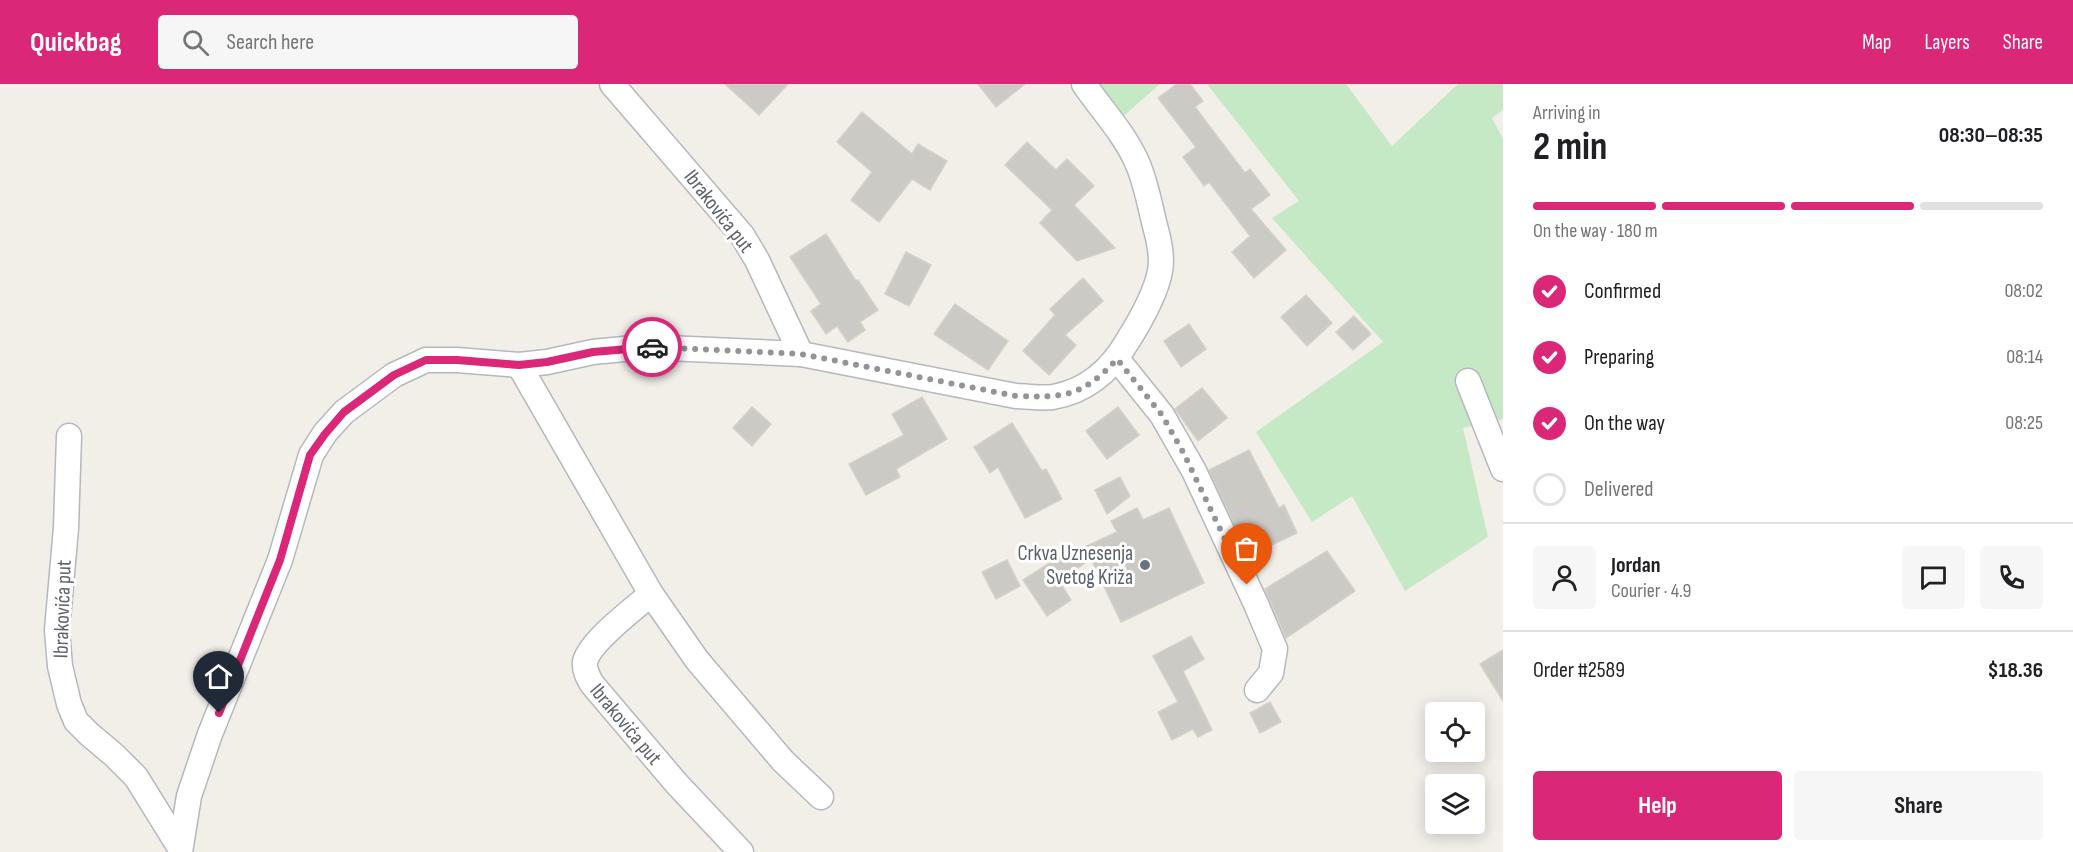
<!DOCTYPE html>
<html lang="en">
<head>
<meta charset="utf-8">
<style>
  body { margin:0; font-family:"Sofia Sans Condensed",sans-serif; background:#f6f6f6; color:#202124; height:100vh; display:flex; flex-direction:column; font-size:22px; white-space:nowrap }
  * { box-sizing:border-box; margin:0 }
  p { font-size:20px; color:#757577 }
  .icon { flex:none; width:33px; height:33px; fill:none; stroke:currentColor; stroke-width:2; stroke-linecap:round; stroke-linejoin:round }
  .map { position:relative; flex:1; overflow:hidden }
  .panel { display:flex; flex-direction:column; background:#fff; width:570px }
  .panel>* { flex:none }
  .controls { position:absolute; left:1425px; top:618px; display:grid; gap:12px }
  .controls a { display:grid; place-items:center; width:60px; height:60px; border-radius:6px; background:#fff; box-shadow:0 3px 15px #0003; font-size:30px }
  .pin { position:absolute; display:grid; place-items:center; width:51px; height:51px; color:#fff; margin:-62px -26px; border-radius:50% 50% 50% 0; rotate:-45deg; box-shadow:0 0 6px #0007 }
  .pin .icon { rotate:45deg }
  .courier { position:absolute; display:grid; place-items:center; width:60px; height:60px; margin:-30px; border:4px solid #db2777; border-radius:50%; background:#fff; color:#222; box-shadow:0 2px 8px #0007 }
  .headline em { font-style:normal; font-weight:700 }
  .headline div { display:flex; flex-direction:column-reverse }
  .headline { display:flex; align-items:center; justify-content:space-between; height:102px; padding:0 30px }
  h1 { font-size:39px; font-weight:700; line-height:45px }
  .bar { display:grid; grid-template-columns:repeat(4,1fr); gap:9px 6px; align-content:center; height:72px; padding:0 30px }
  .bar i { height:8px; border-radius:4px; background:#e0e0e0 }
  .bar .active { background:#db2777 }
  .bar p { grid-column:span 4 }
  .line { display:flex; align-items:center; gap:15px; padding:0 30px; border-top:2px solid #e0e0e0 }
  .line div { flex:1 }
  .round { display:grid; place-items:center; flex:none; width:63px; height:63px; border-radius:6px; background:#f6f6f6 }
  ol { padding:0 30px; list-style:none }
  li { display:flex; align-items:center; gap:18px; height:66px }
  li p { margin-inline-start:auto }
  li .icon { padding:6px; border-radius:50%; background:#db2777; color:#fff; stroke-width:4 }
  li:last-child { color:#757577 }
  li i { width:33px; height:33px; border:3px solid #e0e0e0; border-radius:50% }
  .cta { display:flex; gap:12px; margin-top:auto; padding:12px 30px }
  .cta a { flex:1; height:69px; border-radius:6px; background:#db2777; color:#fff; font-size:24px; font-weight:700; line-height:69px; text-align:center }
  .cta a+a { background:#f6f6f6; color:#202124 }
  header { display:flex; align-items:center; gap:36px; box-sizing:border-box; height:84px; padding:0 30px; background:#db2777; color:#fff }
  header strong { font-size:28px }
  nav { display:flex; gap:33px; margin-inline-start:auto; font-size:21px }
  .search { width:420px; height:54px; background:#f6f6f6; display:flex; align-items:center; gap:15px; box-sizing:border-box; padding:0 21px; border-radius:6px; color:#757577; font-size:22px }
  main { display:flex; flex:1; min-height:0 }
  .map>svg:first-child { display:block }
  .green { fill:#c5e8c5 }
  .building { fill:#cccac5; stroke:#d6d1c6; stroke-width:1.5 }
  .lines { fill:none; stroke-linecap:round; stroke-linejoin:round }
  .minor-casing { stroke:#b5b8bc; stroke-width:27 }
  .minor { stroke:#fff; stroke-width:24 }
  .done { stroke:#929495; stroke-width:6; stroke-dasharray:0 10.8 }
  .route { stroke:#db2777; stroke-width:8 }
  .worship-dot { fill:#6b7280; stroke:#fff; stroke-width:2 }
  .labels { text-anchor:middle; stroke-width:6; stroke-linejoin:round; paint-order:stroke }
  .street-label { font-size:21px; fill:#5f6368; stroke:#fff }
  .worship-label { font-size:21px; fill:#5b616d; stroke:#fff; text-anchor:end }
</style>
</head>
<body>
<header>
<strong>Quickbag</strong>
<div class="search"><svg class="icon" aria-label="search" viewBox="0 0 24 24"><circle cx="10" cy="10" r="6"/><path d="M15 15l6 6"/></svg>Search here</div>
<nav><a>Map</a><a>Layers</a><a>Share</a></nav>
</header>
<main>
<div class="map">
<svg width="1503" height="768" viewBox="0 0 1503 768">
  <rect width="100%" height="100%" fill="#f1efe8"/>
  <g class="green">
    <polygon points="1086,0 1160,0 1111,43"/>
    <polygon points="1207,0 1346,0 1392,62 1458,0 1503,0 1503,26 1492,34 1503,55 1503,335 1463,344 1488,453 1405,507 1352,412 1312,438 1256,348 1383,258 1272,134 1299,117"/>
  </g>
  <g class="building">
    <polygon points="725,0 788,0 759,31"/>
    <polygon points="978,0 1025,0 996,23"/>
    <polygon points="1177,0 1190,0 1203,17 1195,23 1245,89 1250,85 1270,111 1251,125 1286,166 1254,194 1232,168 1250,152 1209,98 1204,102 1183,73 1196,63 1158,14"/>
    <polygon points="862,28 912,70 918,60 947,77 930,106 912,95 879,138 851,116 872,88 837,58"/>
    <polygon points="1027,58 1056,86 1067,75 1094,102 1074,121 1115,164 1077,177 1040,139 1052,126 1005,81"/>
    <polygon points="826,150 856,197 858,196 878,226 860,238 865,246 848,258 837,242 826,250 811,227 821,220 790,173"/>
    <polygon points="906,168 931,181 909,222 885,210"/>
    <polygon points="1083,194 1103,217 1065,251 1076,261 1049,291 1023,267 1055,231 1050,225"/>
    <polygon points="1306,211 1332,239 1307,262 1281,233"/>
    <polygon points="955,220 1008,257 988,286 934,250"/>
    <polygon points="1354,232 1371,250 1353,266 1336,248"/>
    <polygon points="1189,240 1206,265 1181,283 1164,257"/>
    <polygon points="1202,304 1227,334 1198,357 1175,325"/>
    <polygon points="922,313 947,355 896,385 900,393 866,411 849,380 904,351 892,330"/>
    <polygon points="752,323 771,340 752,362 733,344"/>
    <polygon points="1118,323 1139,351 1107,375 1086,347"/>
    <polygon points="1012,339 1042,387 1046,385 1062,415 1025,434 998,383 990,389 974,363"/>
    <polygon points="1249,366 1279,424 1284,421 1297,449 1249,472 1209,386"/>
    <polygon points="1120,393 1130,412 1107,430 1095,406"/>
    <polygon points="1137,424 1143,436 1169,424 1204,499 1121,538 1091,475 1059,497 1071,516 1047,532 1023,496 1062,471 1063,473 1117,448 1111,437"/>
    <polygon points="1327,467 1355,507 1286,554 1265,505"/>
    <polygon points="1007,476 1020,502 996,515 982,488"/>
    <polygon points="1191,552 1204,575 1183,587 1212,646 1198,653 1193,645 1172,656 1158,628 1178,618 1153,572"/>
    <polygon points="1503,566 1503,617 1480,580"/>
    <polygon points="1270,618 1281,638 1260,649 1250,629"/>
  </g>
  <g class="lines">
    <g class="minor-casing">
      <g id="minor">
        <polyline points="612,0 742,151 757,176 801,270"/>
        <polyline points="1117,275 1162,331 1194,387 1256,520 1275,565 1271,589 1257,606"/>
        <polyline points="519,281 651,510 697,576 783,677 821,713"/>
        <polyline points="1468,297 1503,385"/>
        <polyline points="69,352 66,444 57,546 60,582 69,620 76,637 89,650 114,671 136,693 180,764"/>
        <path d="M651,510c-16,14 -62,48 -66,68 -1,8 3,15 7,22l85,100 64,68"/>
        <path d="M180,768l9,-56 21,-62 70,-174 31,-105 14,-22 19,-21 50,-37 32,-15h31l62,5 28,-3 46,-10 51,-5 157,7 215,42c12,0 25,3 37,1 34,-6 57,-26 74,-55 12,-19 29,-49 33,-71 3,-16 -2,-34 -6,-49 -5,-21 -9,-43 -18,-62 -13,-28 -35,-51 -52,-76"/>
      </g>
    </g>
    <use href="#minor" class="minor"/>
  </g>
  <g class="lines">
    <path class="done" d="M652,263l149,7 215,42c49,2 67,0 101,-37l45,56 21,37 64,133"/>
    <polyline class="route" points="219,629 280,476 310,371 325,350 344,328 394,291 426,276 457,276 519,281 547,278 593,268 652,263"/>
  </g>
  <circle class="worship-dot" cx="1145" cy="481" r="6"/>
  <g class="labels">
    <g class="street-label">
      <text transform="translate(719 127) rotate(52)" y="7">Ibrakovića put</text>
      <text transform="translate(62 525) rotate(-88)" y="7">Ibrakovića put</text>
      <text transform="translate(626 640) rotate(50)" y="7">Ibrakovića put</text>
    </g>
    <g class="worship-label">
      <text x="1133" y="476">Crkva Uznesenja<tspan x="1133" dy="24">Svetog Križa</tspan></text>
    </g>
  </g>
</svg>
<div class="controls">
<a><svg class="icon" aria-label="locate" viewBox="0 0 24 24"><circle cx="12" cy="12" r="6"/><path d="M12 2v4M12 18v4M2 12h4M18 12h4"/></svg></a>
<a><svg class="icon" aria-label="layers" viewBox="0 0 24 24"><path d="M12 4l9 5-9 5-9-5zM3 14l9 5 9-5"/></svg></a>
</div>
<div class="pin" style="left:1247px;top:501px;background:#ea580c"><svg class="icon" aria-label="bag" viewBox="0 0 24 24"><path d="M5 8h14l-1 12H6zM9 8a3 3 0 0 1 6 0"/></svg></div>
<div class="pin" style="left:219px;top:629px;background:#1f2937"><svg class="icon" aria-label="home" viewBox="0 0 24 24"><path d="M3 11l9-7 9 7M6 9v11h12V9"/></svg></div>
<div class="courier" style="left:652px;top:263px"><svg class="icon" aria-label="car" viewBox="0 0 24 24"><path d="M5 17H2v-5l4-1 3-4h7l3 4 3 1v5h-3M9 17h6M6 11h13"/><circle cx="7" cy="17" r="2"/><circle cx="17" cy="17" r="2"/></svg></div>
</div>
<section class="panel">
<div class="headline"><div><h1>2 min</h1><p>Arriving in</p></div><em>08:30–08:35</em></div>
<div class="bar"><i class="active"></i><i class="active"></i><i class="active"></i><i></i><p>On the way · 180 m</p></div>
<ol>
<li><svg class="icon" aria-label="check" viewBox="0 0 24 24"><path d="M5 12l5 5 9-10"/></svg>Confirmed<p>08:02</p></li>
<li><svg class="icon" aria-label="check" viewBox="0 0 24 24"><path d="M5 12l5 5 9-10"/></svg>Preparing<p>08:14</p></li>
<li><svg class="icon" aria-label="check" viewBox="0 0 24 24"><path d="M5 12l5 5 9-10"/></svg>On the way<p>08:25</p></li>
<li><i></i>Delivered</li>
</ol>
<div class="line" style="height:108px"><a class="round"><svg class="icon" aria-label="person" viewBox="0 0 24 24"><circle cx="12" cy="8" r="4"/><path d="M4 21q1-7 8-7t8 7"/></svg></a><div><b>Jordan</b><p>Courier · 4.9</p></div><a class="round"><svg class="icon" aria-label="chat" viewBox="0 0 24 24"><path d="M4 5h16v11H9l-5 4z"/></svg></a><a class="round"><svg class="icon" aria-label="phone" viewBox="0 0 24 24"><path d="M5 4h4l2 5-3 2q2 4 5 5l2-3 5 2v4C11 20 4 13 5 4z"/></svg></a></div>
<div class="line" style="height:78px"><div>Order #2589</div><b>$18.36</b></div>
<div class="cta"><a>Help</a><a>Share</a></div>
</section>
</main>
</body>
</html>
